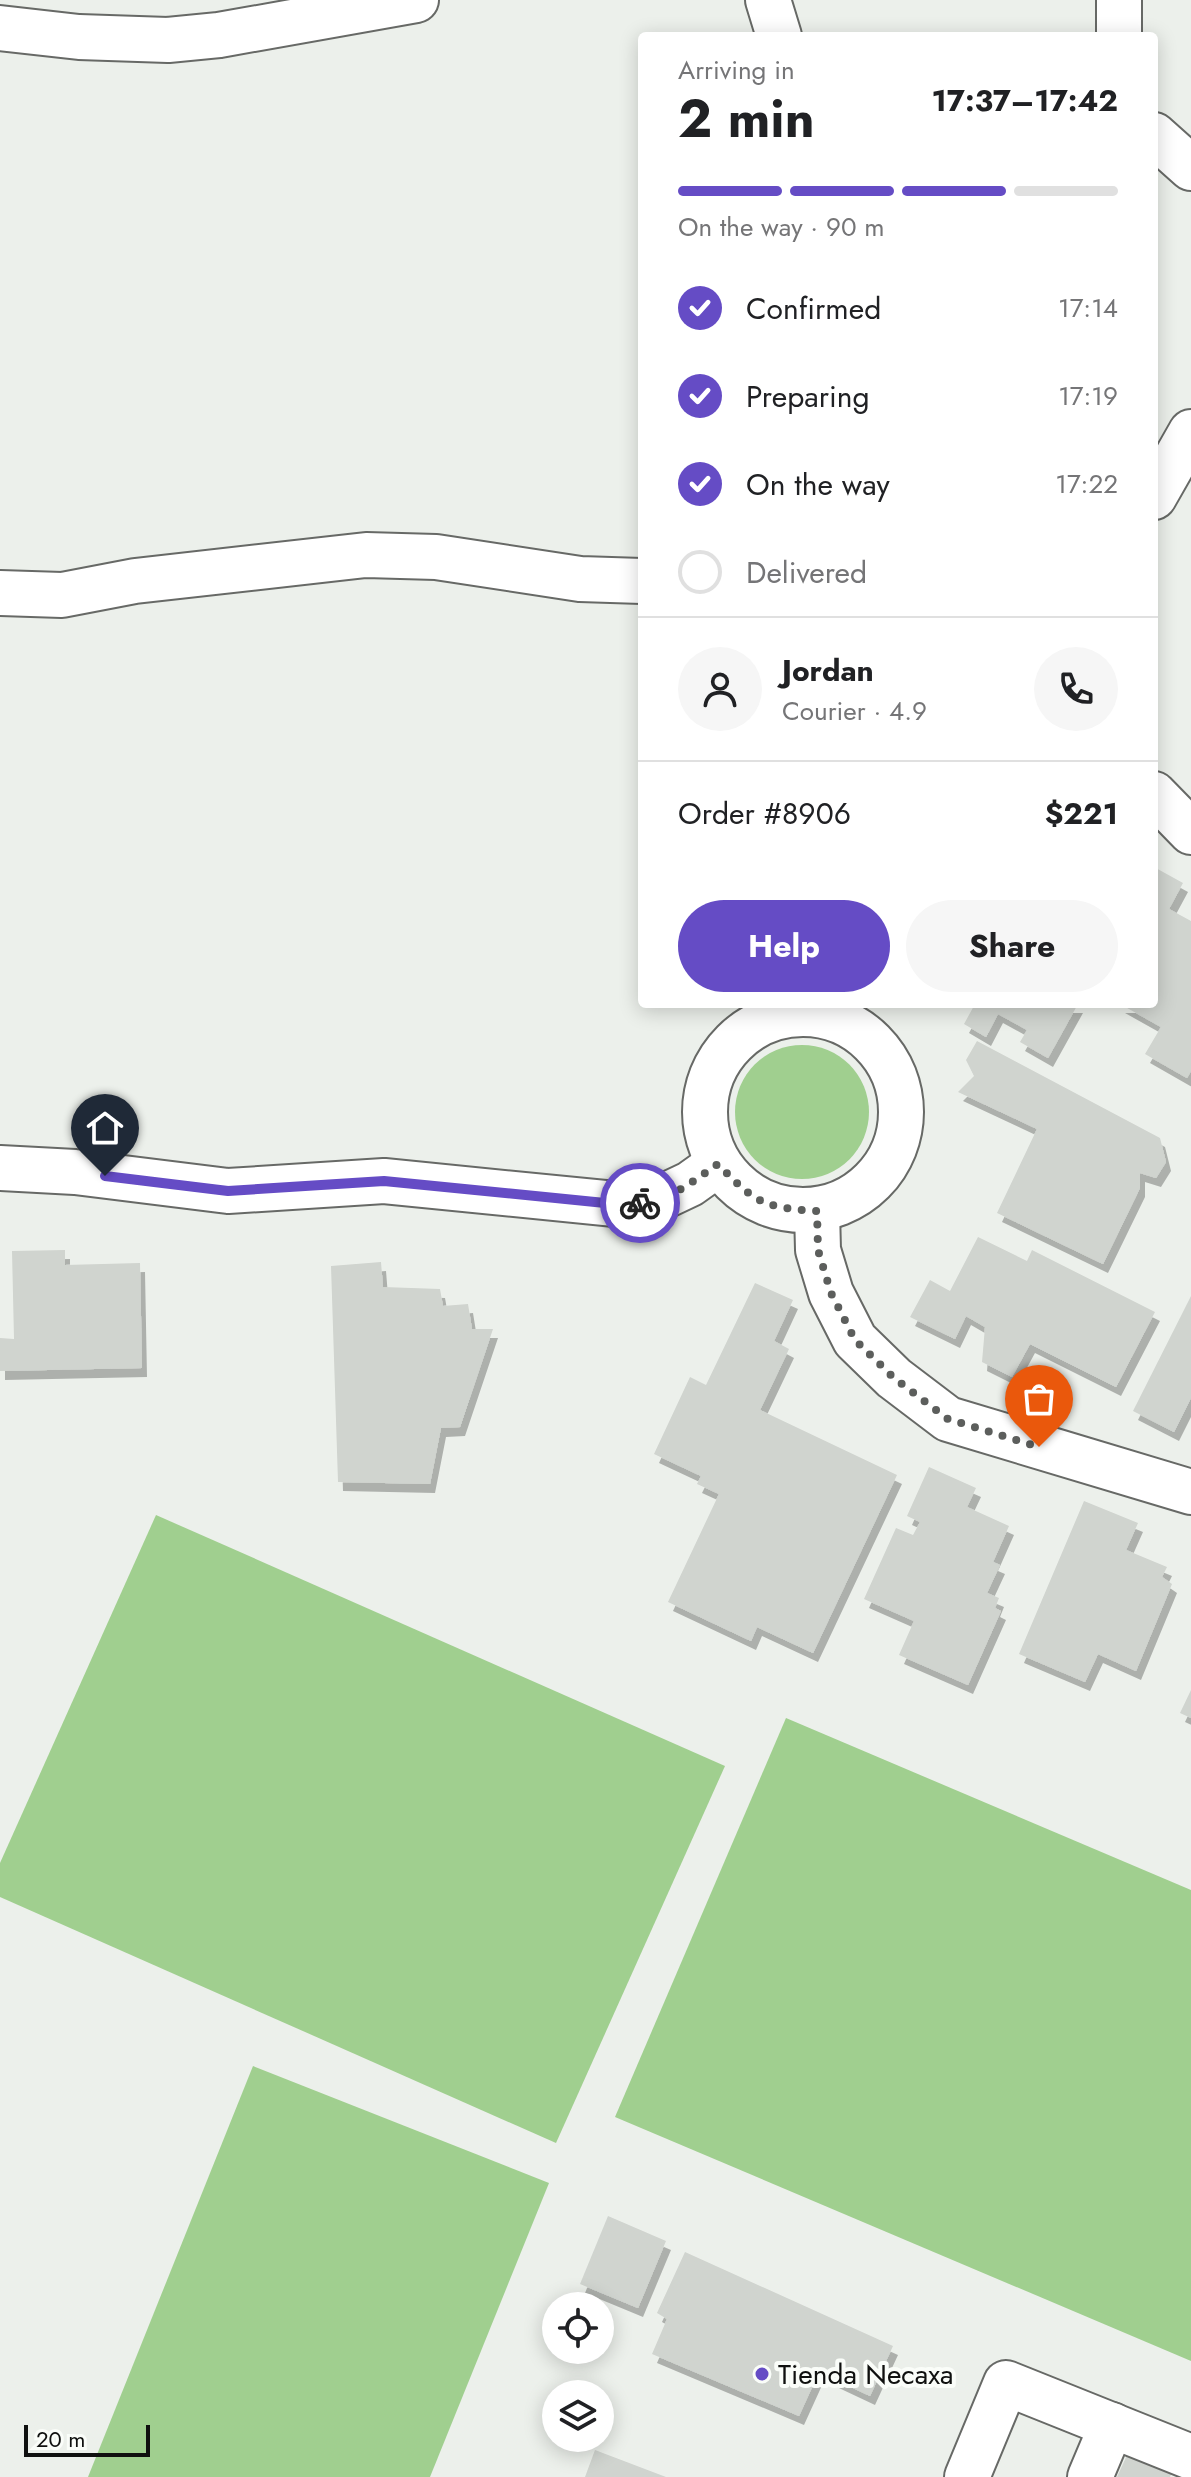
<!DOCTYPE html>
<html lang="en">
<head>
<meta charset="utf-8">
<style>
  body { margin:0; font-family:Jost,sans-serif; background:#f6f6f6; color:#202124; height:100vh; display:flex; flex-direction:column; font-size:30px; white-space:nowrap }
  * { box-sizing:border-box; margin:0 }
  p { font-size:26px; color:#757577 }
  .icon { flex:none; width:44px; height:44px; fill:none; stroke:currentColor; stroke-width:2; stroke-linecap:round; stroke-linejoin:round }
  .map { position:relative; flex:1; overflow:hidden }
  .details { position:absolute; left:638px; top:32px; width:520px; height:976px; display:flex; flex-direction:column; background:#fff; border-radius:8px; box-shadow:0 4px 20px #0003 }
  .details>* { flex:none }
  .fabs { position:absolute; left:542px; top:2292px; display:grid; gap:16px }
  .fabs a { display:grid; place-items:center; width:72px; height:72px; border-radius:50%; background:#fff; box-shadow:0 4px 20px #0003; font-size:40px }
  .scale { position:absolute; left:24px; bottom:20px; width:126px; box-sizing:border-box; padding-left:8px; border:4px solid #0f100f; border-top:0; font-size:22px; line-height:28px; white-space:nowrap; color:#0f100f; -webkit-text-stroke:6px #fafdf9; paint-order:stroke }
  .pin { position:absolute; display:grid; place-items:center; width:68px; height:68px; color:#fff; margin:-82px -34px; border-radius:50% 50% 50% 0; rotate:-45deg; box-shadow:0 0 8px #0007 }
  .pin .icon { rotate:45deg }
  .courier { position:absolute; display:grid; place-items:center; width:80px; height:80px; margin:-40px; border:6px solid #654cc5; border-radius:50%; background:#fff; color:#222; box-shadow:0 2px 10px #0007 }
  .head em { font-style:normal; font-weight:700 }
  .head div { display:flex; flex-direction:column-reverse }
  .head { display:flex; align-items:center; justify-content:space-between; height:136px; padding:0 40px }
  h1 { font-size:52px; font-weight:700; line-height:60px }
  .bar { display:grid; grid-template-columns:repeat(4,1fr); gap:12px 8px; align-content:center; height:96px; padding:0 40px }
  .bar i { height:10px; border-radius:6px; background:#e0e0e0 }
  .bar .active { background:#654cc5 }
  .bar p { grid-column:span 4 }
  .line { display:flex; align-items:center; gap:20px; padding:0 40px; border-top:2px solid #e0e0e0 }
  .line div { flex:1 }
  .round { display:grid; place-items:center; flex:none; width:84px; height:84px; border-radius:42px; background:#f6f6f6 }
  ol { padding:0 40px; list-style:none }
  li { display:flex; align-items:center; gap:24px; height:88px }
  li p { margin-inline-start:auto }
  li .icon { padding:8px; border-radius:50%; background:#654cc5; color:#fff; stroke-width:4 }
  li:last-child { color:#757577 }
  li i { width:44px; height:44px; border:4px solid #e0e0e0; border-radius:50% }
  .cta { display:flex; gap:16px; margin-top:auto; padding:16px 40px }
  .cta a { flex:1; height:92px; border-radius:48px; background:#654cc5; color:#fff; font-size:32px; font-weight:700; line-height:92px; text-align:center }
  .cta a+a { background:#f6f6f6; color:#202124 }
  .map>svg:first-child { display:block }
  .green { fill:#a0cf8f }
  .building { fill:#d0d4cf; filter:url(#shadow) }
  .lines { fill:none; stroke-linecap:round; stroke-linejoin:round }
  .minor-casing { stroke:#676966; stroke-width:48 }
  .minor { stroke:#fff; stroke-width:44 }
  .done { stroke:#5c5e5c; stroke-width:8; stroke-dasharray:0 14.4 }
  .route { stroke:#654cc5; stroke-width:10 }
  .poi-dot { fill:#654cc5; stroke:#fafdf9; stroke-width:3 }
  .labels { text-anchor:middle; stroke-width:8; stroke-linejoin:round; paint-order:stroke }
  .poi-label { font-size:28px; fill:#0f100f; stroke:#fafdf9; text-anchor:start }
</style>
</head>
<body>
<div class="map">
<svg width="1191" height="2477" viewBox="0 0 1191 2477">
  <defs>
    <filter id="shadow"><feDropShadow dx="5" dy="9" stdDeviation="0" flood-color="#0004"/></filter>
  </defs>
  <rect width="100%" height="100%" fill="#ecf0eb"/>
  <g class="green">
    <circle cx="802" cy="1112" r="67"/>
    <polygon points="156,1515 725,1766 556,2143 0,1897 0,1863"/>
    <polygon points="786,1718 1191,1890 1191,2361 615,2117"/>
    <polygon points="253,2066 549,2183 430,2477 88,2477"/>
  </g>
  <g class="building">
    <polygon points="1154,867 1183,883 1169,909 1191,921 1191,1071 1187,1078 1145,1054 1161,1027 1120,1004 1154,1004"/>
    <polygon points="975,1004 1078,1004 1048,1058 1020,1042 1027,1030 998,1014 986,1037 964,1024"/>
    <polygon points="977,1041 1160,1138 1166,1162 1156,1178 1140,1173 1140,1188 1103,1264 997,1213 1037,1129 958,1092 974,1076 966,1060"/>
    <polygon points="978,1237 1027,1261 1032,1250 1155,1312 1116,1387 1030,1344 1012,1377 982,1362 985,1327 966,1316 955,1339 910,1317 930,1280 950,1291"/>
    <polygon points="65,1250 65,1265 140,1263 142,1368 0,1371 0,1338 14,1339 12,1251"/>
    <polygon points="381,1262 383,1287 440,1289 443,1306 468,1304 472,1329 493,1329 460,1427 441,1428 430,1484 338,1482 331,1266"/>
    <polygon points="755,1283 793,1300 774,1341 789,1349 760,1410 897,1475 813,1653 757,1627 751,1641 668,1602 719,1494 697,1484 701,1476 654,1454 690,1377 706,1385"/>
    <polygon points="1191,1296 1191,1398 1174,1432 1133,1411"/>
    <polygon points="929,1467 976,1488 967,1507 1009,1526 993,1562 1000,1565 987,1593 999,1598 995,1608 1001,1611 968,1685 899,1655 914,1621 864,1599 896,1528 913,1535 920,1522 907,1516"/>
    <polygon points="1084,1501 1138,1523 1126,1550 1167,1567 1162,1577 1172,1584 1136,1671 1098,1654 1085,1682 1019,1654"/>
    <polygon points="1191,1690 1191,1718 1180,1713"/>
    <polygon points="608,2216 666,2241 638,2308 580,2284"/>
    <polygon points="685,2252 893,2346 870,2396 819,2372 799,2416 652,2354 667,2319 657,2313"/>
    <polygon points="595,2450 666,2477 585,2477"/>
    <polygon points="1128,2453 1172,2472 1170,2477 1117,2477"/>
  </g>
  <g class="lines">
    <g class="minor-casing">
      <g id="minor">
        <polyline points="768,0 779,36"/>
        <polyline points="1119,0 1119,36"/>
        <polyline points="0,28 79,37 168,40 219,35 416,0"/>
        <polyline points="1154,135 1191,168"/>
        <polyline points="1154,497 1191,432"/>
        <polyline points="0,593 62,595 135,581 366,555 436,557 580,579 642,581"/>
        <polyline points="1154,794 1191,832"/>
        <circle cx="803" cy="1112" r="98"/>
        <polyline points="0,1168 75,1172 228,1191 384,1181 615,1204 652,1202 690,1184 718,1164"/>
        <polyline points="817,1211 818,1250 831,1293 855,1340 894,1378 948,1419 1191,1492"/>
        <polyline points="967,2477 1006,2383 1191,2457"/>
        <polyline points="1090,2477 1112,2425"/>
      </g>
    </g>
    <use href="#minor" class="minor"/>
  </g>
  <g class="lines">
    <path class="done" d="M640,1203c29,-2 55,-23 78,-39 36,38 45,44 99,47l1,39 13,43 24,47 39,38 54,41 91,28"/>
    <polyline class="route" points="105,1176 228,1191 384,1181 615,1204 640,1203"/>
  </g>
  <circle class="poi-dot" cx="762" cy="2374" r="8"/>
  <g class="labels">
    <g class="poi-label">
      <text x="778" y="2384">Tienda Necaxa</text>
    </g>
  </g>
</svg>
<div class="fabs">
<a><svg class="icon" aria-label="locate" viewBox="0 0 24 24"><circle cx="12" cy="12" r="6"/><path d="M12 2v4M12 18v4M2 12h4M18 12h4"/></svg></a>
<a><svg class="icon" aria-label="layers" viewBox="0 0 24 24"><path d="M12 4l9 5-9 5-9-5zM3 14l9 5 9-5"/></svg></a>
</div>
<div class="scale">20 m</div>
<div class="pin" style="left:1039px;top:1447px;background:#ea580c"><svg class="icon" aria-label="bag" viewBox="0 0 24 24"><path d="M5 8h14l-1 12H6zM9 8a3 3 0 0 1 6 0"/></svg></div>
<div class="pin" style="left:105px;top:1176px;background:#1f2937"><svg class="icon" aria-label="home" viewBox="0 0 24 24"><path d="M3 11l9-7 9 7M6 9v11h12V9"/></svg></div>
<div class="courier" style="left:640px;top:1203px"><svg class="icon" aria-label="bike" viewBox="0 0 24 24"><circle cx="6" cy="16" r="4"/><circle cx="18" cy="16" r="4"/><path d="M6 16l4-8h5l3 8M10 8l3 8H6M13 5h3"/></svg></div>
<section class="details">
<div class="head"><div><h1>2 min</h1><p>Arriving in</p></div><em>17:37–17:42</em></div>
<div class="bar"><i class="active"></i><i class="active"></i><i class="active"></i><i></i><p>On the way · 90 m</p></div>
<ol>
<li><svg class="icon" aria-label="check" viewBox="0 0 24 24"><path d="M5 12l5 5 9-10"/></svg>Confirmed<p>17:14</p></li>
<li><svg class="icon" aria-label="check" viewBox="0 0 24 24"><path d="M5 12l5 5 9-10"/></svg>Preparing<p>17:19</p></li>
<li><svg class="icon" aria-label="check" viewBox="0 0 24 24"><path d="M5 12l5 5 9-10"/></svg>On the way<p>17:22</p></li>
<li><i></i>Delivered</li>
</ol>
<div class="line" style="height:144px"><a class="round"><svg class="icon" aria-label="person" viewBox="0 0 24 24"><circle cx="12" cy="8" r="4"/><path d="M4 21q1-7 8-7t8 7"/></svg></a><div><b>Jordan</b><p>Courier · 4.9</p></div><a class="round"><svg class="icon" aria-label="phone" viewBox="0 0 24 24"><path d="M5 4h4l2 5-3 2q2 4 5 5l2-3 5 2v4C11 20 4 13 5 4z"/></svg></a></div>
<div class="line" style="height:104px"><div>Order #8906</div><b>$221</b></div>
<div class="cta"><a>Help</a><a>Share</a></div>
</section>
</div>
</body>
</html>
